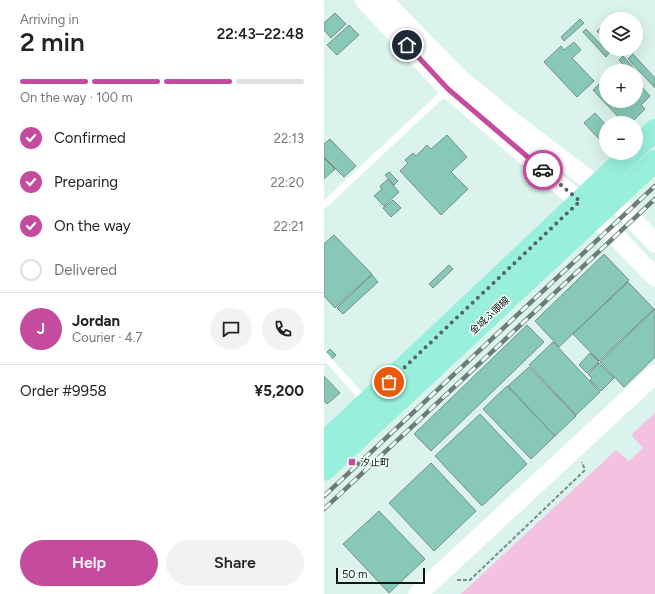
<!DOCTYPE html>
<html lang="en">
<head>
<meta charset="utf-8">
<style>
  body { margin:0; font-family:Figtree,"Noto Sans JP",sans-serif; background:#f2f2f2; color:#222; height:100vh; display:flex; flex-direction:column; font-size:15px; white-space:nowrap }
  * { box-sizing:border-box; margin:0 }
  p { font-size:13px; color:#767676 }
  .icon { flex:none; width:22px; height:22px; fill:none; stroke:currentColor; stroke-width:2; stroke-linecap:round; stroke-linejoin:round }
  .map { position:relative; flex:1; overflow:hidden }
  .sheet { display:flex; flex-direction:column; background:#fff; width:324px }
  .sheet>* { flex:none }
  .controls { position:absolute; left:275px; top:12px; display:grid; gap:8px }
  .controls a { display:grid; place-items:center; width:44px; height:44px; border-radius:50%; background:#fff; box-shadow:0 4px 16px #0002; font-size:20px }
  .scale { position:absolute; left:12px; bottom:10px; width:89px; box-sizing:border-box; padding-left:4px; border:2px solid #0f1815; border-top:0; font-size:11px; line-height:14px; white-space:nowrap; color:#0f1815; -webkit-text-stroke:3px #effef9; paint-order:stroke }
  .pin { position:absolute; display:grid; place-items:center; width:34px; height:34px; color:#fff; margin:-17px; border:2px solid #fff; border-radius:50%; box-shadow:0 1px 4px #0007 }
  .courier { position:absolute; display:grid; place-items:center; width:40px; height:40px; margin:-20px; border:3px solid #c44b9e; border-radius:50%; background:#fff; color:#222; box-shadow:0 1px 5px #0007 }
  .headline em { font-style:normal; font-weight:600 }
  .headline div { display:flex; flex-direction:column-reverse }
  .headline { display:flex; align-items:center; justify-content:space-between; height:68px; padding:0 20px }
  h1 { font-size:26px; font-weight:600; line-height:30px }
  .bar { display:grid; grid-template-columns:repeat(4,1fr); gap:6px 4px; align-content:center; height:48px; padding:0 20px }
  .bar i { height:5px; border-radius:3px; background:#e0e0e0 }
  .bar .current { background:#c44b9e }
  .bar p { grid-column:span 4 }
  .line { display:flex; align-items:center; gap:10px; padding:0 20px; border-top:1px solid #e0e0e0 }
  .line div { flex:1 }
  .round { display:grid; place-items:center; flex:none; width:42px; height:42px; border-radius:21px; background:#f2f2f2 }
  ol { padding:0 20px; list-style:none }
  li { display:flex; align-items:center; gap:12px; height:44px }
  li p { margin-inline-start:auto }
  li .icon { padding:4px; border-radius:50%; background:#c44b9e; color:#fff; stroke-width:4 }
  li:last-child { color:#767676 }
  li i { width:22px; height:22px; border:2px solid #e0e0e0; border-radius:50% }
  .cta { display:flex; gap:8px; margin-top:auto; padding:8px 20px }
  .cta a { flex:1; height:46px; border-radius:24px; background:#c44b9e; color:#fff; font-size:16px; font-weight:600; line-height:46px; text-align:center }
  .cta a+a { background:#f2f2f2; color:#222 }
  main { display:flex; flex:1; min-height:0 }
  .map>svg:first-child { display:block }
  .water { fill:#f5c1e1 }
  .building { fill:#87c8b6; stroke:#788f88 }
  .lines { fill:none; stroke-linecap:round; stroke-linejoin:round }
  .path { stroke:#7d8e89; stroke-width:2; stroke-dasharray:4 2; stroke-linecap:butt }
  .lane { stroke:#fff; stroke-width:7 }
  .secondary { stroke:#fff; stroke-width:19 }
  .primary { stroke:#98efdb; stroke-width:22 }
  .rail-casing { stroke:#6c7d78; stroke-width:4.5 }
  .rail { stroke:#effef9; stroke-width:3; stroke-dasharray:9; stroke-linecap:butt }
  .done { stroke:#566560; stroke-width:4; stroke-dasharray:0 7.2 }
  .route { stroke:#c44b9e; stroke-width:5 }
  .poi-dot { fill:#c44b9e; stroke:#effef9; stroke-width:1.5 }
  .labels { text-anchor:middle; stroke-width:3; stroke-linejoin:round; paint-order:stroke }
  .street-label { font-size:10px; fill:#0f1815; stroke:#effef9 }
  .poi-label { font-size:10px; fill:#0f1815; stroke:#effef9; text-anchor:start }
</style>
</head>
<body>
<main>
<section class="sheet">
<div class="headline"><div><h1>2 min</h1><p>Arriving in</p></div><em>22:43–22:48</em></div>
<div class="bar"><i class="current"></i><i class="current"></i><i class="current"></i><i></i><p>On the way · 100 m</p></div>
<ol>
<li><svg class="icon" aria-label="check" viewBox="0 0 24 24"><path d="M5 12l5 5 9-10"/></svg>Confirmed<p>22:13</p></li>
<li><svg class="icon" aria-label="check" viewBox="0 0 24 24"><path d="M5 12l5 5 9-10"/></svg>Preparing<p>22:20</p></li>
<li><svg class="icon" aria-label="check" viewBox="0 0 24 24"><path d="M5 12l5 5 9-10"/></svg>On the way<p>22:21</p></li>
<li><i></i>Delivered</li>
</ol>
<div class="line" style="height:72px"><b class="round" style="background:#c44b9e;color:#fff">J</b><div><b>Jordan</b><p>Courier · 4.7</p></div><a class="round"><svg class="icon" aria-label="chat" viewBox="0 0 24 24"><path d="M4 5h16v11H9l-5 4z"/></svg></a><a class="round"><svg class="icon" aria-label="phone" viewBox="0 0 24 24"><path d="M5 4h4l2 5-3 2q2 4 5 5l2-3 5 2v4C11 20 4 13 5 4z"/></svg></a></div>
<div class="line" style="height:52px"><div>Order #9958</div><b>¥5,200</b></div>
<div class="cta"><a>Help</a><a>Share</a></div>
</section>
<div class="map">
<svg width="331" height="594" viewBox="0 0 331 594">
  <rect width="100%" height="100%" fill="#daf3ec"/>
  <polygon class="water" points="331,413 331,594 137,594 292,450 305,461 319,448 307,435"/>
  <g class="building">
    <polygon points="11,13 22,24 7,38 0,30 0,23"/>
    <polygon points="256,19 260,23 240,41 237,37"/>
    <polygon points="282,23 282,33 278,37 273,31"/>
    <polygon points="25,25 35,35 13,55 3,45"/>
    <polygon points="262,29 285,53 282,57 259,32"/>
    <polygon points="282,35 282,45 277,40"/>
    <polygon points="250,42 257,50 248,58 270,81 253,97 220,62 237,46 240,50"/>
    <polygon points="309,54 331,78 331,88 304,59"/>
    <polygon points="299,56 315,74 312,77 312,71 305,71 295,60"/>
    <polygon points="282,77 282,101 312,101 312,89 316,85 326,96 317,105 321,109 307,123 300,123 269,90"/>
    <polygon points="271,113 282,125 282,135 276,140 260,123"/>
    <polygon points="123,135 143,157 127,172 144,189 117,215 76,171 84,163 81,160 89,153 92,156 103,145 107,149"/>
    <polygon points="6,139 32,166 20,177 0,157 0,144"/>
    <polygon points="0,158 11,169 0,179"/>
    <polygon points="65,172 74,181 70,185 61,175"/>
    <polygon points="64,179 75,192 60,206 50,196 58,189 56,186"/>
    <polygon points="69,200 77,208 67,217 59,208"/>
    <polygon points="10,235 48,274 11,308 0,296 0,244"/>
    <polygon points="280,254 305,280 235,347 211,321"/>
    <polygon points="125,265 129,269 109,288 105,284"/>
    <polygon points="48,275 54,282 19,314 13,308"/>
    <polygon points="304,282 330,309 275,361 249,334"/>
    <polygon points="331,309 331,357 300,387 276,362"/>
    <polygon points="203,325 220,342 107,451 90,434"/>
    <polygon points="229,342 276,392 252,415 205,365"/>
    <polygon points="6,349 12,355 6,361 0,355"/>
    <polygon points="266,353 275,362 263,373 255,365"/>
    <polygon points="275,363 290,378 277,391 266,380 268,378 264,374"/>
    <polygon points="205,367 252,416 231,436 184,386"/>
    <polygon points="0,376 16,393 3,404 0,401"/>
    <polygon points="183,386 231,436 207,459 159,409"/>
    <polygon points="156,414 203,464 158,506 111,456"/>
    <polygon points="107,463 152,511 110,551 65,503"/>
    <polygon points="55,511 101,559 65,593 19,544"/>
  </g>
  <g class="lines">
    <polyline class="path" points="133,580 146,580 261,470 258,462"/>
    <g class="lane">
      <polyline points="0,205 123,90"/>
      <polyline points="0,355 41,401"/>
    </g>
    <g class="secondary">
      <polyline points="40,0 124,89 272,216 331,277"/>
      <polyline points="59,0 135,78 189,122 290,199 331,243"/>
      <polyline points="94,594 331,374"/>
    </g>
    <g class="primary">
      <polyline points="312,148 331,130"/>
      <polyline points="0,443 307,153"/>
      <polyline points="0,470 331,161"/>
    </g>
    <g class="rail-casing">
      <g id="rail">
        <polyline points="0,496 331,186"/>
        <polyline points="0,509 331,199"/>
      </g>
    </g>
    <use href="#rail" class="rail"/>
  </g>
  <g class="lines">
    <polyline class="done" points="65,382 256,201 219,170"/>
    <polyline class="route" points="83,45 124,89 219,170"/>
  </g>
  <rect class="poi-dot" x="24" y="458" width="8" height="8" rx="2"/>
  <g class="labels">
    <g class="street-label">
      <text transform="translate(165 315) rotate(-43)" y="4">金城ふ頭線</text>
    </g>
    <g class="poi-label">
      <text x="36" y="466">汐止町</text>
    </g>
  </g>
</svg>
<div class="controls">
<a><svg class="icon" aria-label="layers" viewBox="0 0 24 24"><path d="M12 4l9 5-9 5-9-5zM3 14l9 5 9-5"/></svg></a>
<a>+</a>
<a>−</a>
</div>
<div class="scale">50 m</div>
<div class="pin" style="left:65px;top:382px;background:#ea580c"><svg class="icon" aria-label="bag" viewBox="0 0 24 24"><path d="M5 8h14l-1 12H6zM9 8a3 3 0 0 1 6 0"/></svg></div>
<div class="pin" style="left:83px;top:45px;background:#1f2937"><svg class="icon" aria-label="home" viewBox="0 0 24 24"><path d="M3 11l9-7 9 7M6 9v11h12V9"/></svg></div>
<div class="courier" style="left:219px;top:170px"><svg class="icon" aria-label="car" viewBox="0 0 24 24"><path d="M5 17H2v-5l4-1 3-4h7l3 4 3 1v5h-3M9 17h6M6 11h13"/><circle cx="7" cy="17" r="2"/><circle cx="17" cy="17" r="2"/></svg></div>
</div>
</main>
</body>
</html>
